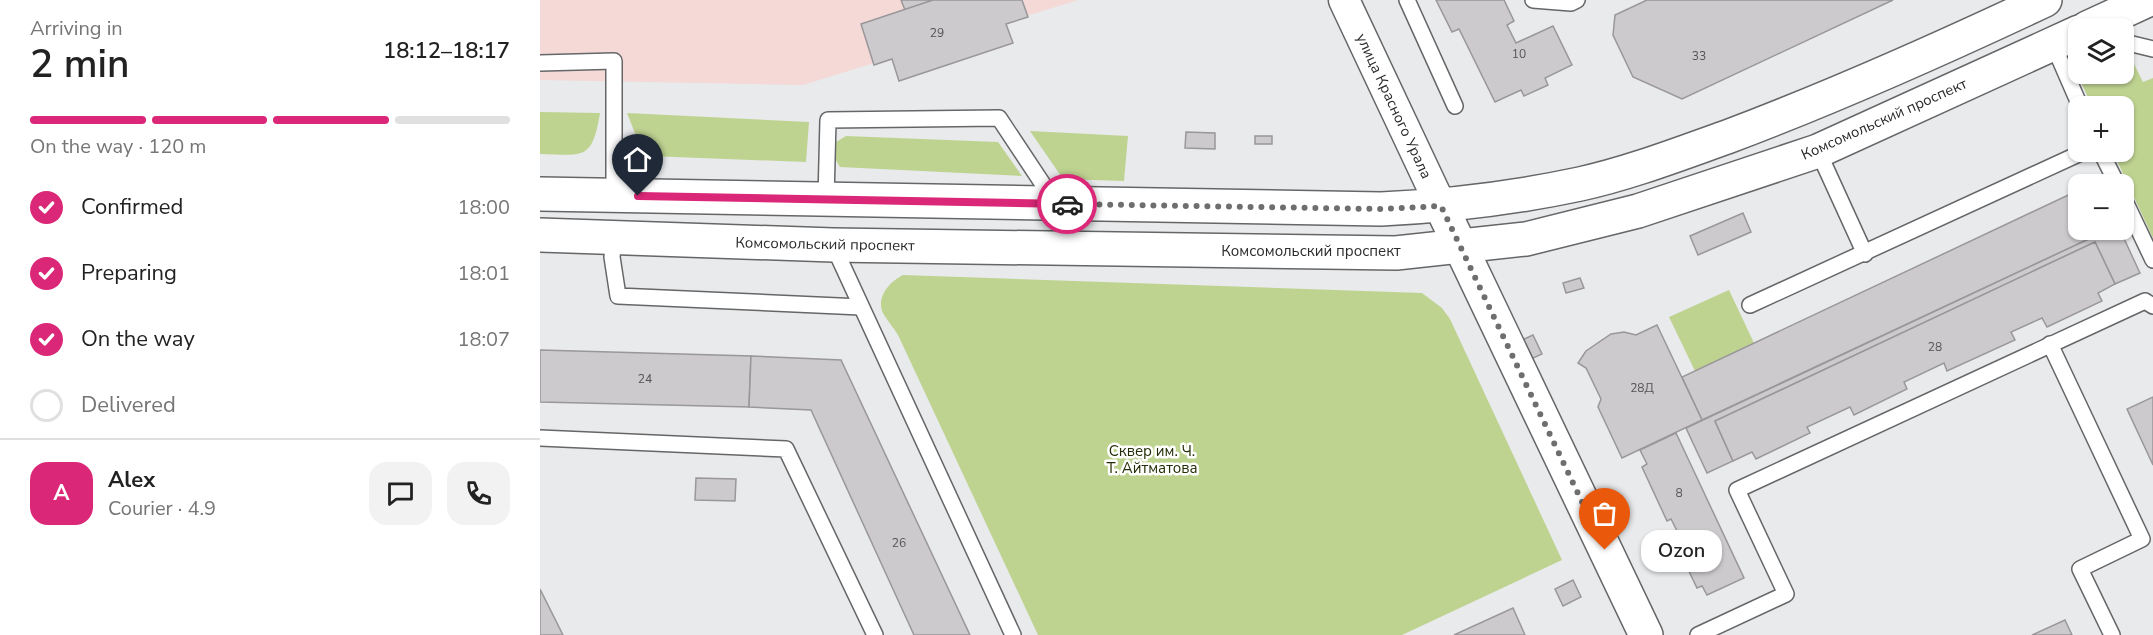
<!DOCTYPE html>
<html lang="en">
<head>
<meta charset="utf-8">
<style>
  body { margin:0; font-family:"Nunito Sans",sans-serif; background:#f2f2f2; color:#222; height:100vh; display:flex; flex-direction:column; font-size:22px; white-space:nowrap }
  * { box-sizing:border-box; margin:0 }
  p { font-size:20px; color:#767676 }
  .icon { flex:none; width:33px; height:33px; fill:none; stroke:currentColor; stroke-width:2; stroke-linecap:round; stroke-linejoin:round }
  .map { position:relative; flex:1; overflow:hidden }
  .sheet { display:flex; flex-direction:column; background:#fff; width:540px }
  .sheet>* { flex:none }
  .controls { position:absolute; left:1528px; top:18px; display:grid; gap:12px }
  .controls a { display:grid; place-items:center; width:66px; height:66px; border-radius:12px; background:#fff; box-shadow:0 2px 4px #0004; font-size:30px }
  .pin { position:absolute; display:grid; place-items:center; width:51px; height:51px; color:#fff; margin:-62px -26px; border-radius:50% 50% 50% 0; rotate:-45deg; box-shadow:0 0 6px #0007 }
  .pin .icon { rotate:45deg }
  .courier { position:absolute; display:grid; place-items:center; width:60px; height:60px; margin:-30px; border:4px solid #db2777; border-radius:50%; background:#fff; color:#222; box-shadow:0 2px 8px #0007 }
  .bubble { position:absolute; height:42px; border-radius:18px; background:#fff; box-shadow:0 2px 4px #0004; font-size:20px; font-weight:600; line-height:42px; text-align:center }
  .summary em { font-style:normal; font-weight:600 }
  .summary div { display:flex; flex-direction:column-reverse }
  .summary { display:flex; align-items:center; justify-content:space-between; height:102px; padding:0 30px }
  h1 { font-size:39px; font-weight:600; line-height:45px }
  .bar { display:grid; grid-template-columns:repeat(4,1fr); gap:9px 6px; align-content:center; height:72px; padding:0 30px }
  .bar i { height:8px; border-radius:4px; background:#e0e0e0 }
  .bar .active { background:#db2777 }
  .bar p { grid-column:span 4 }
  .line { display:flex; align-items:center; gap:15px; padding:0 30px; border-top:2px solid #e0e0e0 }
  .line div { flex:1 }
  .round { display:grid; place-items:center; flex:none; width:63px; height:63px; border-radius:18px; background:#f2f2f2 }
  ol { padding:0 30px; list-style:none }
  li { display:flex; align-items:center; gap:18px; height:66px }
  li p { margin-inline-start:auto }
  li .icon { padding:6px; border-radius:50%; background:#db2777; color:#fff; stroke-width:4 }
  li:last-child { color:#767676 }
  li i { width:33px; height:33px; border:3px solid #e0e0e0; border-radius:50% }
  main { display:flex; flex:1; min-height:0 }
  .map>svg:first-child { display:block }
  .industrial { fill:#f4d9d7 }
  .green { fill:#bfd391 }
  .building { fill:#cccacc; stroke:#999799; stroke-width:1.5 }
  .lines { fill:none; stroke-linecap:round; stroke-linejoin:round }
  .service-casing { stroke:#656668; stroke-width:18 }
  .minor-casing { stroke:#656668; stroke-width:33 }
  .tertiary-casing { stroke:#656668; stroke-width:36 }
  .secondary-casing { stroke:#656668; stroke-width:36 }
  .service { stroke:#fff; stroke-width:15 }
  .minor { stroke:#fff; stroke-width:30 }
  .tertiary { stroke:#fff; stroke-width:33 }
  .secondary { stroke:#fff; stroke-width:33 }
  .done { stroke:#6e6e6f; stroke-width:6; stroke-dasharray:0 10.8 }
  .route { stroke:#db2777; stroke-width:8 }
  .labels { text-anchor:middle; stroke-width:5; stroke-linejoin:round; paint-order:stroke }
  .number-label { font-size:12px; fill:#535354 }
  .street-label { font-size:15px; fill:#2b2b2c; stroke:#fff }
  .park-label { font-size:15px; fill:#242e06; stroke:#fff }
</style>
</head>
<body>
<main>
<section class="sheet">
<div class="summary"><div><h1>2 min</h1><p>Arriving in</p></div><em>18:12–18:17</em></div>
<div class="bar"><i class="active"></i><i class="active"></i><i class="active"></i><i></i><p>On the way · 120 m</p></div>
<ol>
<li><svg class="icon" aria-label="check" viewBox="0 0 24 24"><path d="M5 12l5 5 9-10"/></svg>Confirmed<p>18:00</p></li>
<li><svg class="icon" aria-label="check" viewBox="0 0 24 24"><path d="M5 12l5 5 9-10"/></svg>Preparing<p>18:01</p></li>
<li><svg class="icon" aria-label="check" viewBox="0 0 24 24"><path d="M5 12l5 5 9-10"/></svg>On the way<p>18:07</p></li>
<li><i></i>Delivered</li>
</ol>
<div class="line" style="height:108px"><b class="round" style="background:#db2777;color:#fff">A</b><div><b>Alex</b><p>Courier · 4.9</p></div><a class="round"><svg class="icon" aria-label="chat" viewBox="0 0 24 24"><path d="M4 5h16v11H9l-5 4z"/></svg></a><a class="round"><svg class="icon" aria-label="phone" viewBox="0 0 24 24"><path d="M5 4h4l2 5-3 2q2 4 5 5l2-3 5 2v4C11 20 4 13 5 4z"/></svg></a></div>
</section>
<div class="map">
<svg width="1613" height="635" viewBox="0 0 1613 635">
  <rect width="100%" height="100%" fill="#e9eaec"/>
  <polygon class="industrial" points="0,0 538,0 263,85 0,80"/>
  <g class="green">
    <polygon points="1584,50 1587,50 1603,82 1613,78 1613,238 1573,152 1584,152 1584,106 1552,106 1532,63 1539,60 1539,74 1584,74"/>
    <path d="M0,112l60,1c-8,48 -16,42 -60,41z"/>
    <polygon points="87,113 269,122 266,162 109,156 100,146"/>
    <polygon points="490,131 588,136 584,181 523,179"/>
    <polygon points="306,136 458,142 482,176 300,167 294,157 296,142"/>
    <path d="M363,275l519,18 20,15 8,11 112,241 -160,75h-364l-140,-300c-4,-7 -13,-17 -16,-24 -5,-16 9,-30 21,-36z"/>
    <polygon points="1189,290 1214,343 1155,371 1129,317"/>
  </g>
  <g class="building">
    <polygon points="361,0 393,0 365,10"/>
    <polygon points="393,0 482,0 488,17 466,24 473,43 359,81 352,59 334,65 321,24"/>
    <polygon points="896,0 964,0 974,21 967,25 976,43 1013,26 1032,65 1005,78 1008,85 984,96 981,90 955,102 919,29 912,32"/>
    <polygon points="1107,0 1353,0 1142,99 1093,77 1073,35 1075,15"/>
    <polygon points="646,132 675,133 675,149 645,148"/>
    <rect x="715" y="136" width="17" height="8"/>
    <polygon points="1539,190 1539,230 1568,230 1162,420 1142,377"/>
    <polygon points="1203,213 1211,232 1158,255 1150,236"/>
    <polygon points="1568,230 1580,230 1600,273 1575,284 1555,242 1175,421 1193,461 1167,473 1146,428"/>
    <polygon points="1555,242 1575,284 1558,293 1562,301 1507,327 1502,318 1471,332 1475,340 1407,371 1404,363 1364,382 1367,389 1314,415 1310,407 1267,427 1270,433 1216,459 1212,452 1193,461 1175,421"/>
    <polygon points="1040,278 1044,288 1026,293 1023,283"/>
    <polygon points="1117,325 1162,420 1082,458 1058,407 1061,399 1046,368 1038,363 1046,351 1071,334 1084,332 1096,335"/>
    <polygon points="993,335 1002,354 991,359 982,340"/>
    <polygon points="0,350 211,356 209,407 0,402"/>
    <polygon points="211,356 301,360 430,635 374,635 271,410 209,407"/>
    <polygon points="1613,397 1613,465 1587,409"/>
    <polygon points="1136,433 1204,578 1167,595 1162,586 1157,588 1136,544 1142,541 1131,519 1127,521 1102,467 1107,464 1100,450"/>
    <polygon points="156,478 196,479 195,501 155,500"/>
    <polygon points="1033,580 1041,597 1023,606 1015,589"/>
    <polygon points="0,589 23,635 0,635"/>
    <polygon points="973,608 985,635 914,635"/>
    <polygon points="1525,620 1532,635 1492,635"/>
  </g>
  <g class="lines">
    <g class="service-casing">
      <g id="service">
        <polyline points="867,0 915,106"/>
        <polyline points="993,0 1031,3 1037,0"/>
        <polyline points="1584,42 1613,49"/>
        <polyline points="1513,44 1540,106"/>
        <polyline points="0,63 74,61 74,195"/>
        <polyline points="1278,151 1325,254"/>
        <polyline points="1561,152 1577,184"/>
        <polyline points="286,199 288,120 459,118 516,204"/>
        <polyline points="1584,199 1613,260"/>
        <polyline points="74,237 72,257 78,296 321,307"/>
        <polyline points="293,245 473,635"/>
        <polyline points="1210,305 1543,152"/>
        <polyline points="1510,344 1602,539 1540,569 1572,635"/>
        <polyline points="0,438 246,449 335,635"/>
        <polyline points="1158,635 1246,594 1197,490 1605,301 1613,306"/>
      </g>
    </g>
    <g class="minor-casing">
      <polyline id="minor" points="804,0 901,206"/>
    </g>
    <g class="tertiary-casing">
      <polyline id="tertiary" points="901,206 1106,635"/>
    </g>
    <g class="secondary-casing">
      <g id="secondary">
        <polyline points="1547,28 1608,0"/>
        <path d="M0,194l841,15c67,-3 133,-11 199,-25 50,-11 99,-30 147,-47 109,-41 214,-88 318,-137"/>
        <polyline points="0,235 293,245 856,253 986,239 1098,211 1278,151 1539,32"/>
      </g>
    </g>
    <use href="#service" class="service"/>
    <use href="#minor" class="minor"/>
    <use href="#tertiary" class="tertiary"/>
    <use href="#secondary" class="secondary"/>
  </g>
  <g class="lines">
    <polyline class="done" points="527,204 841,209 901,206 1065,550"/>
    <polyline class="route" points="98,196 527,204"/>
  </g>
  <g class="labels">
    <g class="number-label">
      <text x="397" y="37">29</text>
      <text x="979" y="58">10</text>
      <text x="1159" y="60">33</text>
      <text x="1395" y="351">28</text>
      <text x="105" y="383">24</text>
      <text x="1102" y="392">28Д</text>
      <text x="1139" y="497">8</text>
      <text x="359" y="547">26</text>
    </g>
    <g class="street-label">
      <text transform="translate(854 106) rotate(65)" y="5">улица Красного Урала</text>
      <text transform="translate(1344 119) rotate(-24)" y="5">Комсомольский проспект</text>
      <text transform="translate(285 244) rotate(1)" y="5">Комсомольский проспект</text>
      <text x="771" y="256">Комсомольский проспект</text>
    </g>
    <g class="park-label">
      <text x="612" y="456">Сквер им. Ч.<tspan x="612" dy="17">Т. Айтматова</tspan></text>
    </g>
  </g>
</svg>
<div class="controls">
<a><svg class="icon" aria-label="layers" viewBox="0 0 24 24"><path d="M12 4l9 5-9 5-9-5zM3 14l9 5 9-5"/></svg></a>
<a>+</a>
<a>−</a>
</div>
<div class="pin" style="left:1065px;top:550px;background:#ea580c"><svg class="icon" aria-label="bag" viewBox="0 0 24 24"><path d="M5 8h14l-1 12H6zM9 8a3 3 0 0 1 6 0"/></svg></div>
<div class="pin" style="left:98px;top:196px;background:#1f2937"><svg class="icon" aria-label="home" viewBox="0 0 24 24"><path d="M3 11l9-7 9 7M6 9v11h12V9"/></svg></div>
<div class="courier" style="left:527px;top:204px"><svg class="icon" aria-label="car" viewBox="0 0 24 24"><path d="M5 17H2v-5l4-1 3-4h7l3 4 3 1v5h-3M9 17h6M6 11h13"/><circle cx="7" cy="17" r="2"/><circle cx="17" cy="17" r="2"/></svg></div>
<div class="bubble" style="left:1101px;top:530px;width:81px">Ozon</div>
</div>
</main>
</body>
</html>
